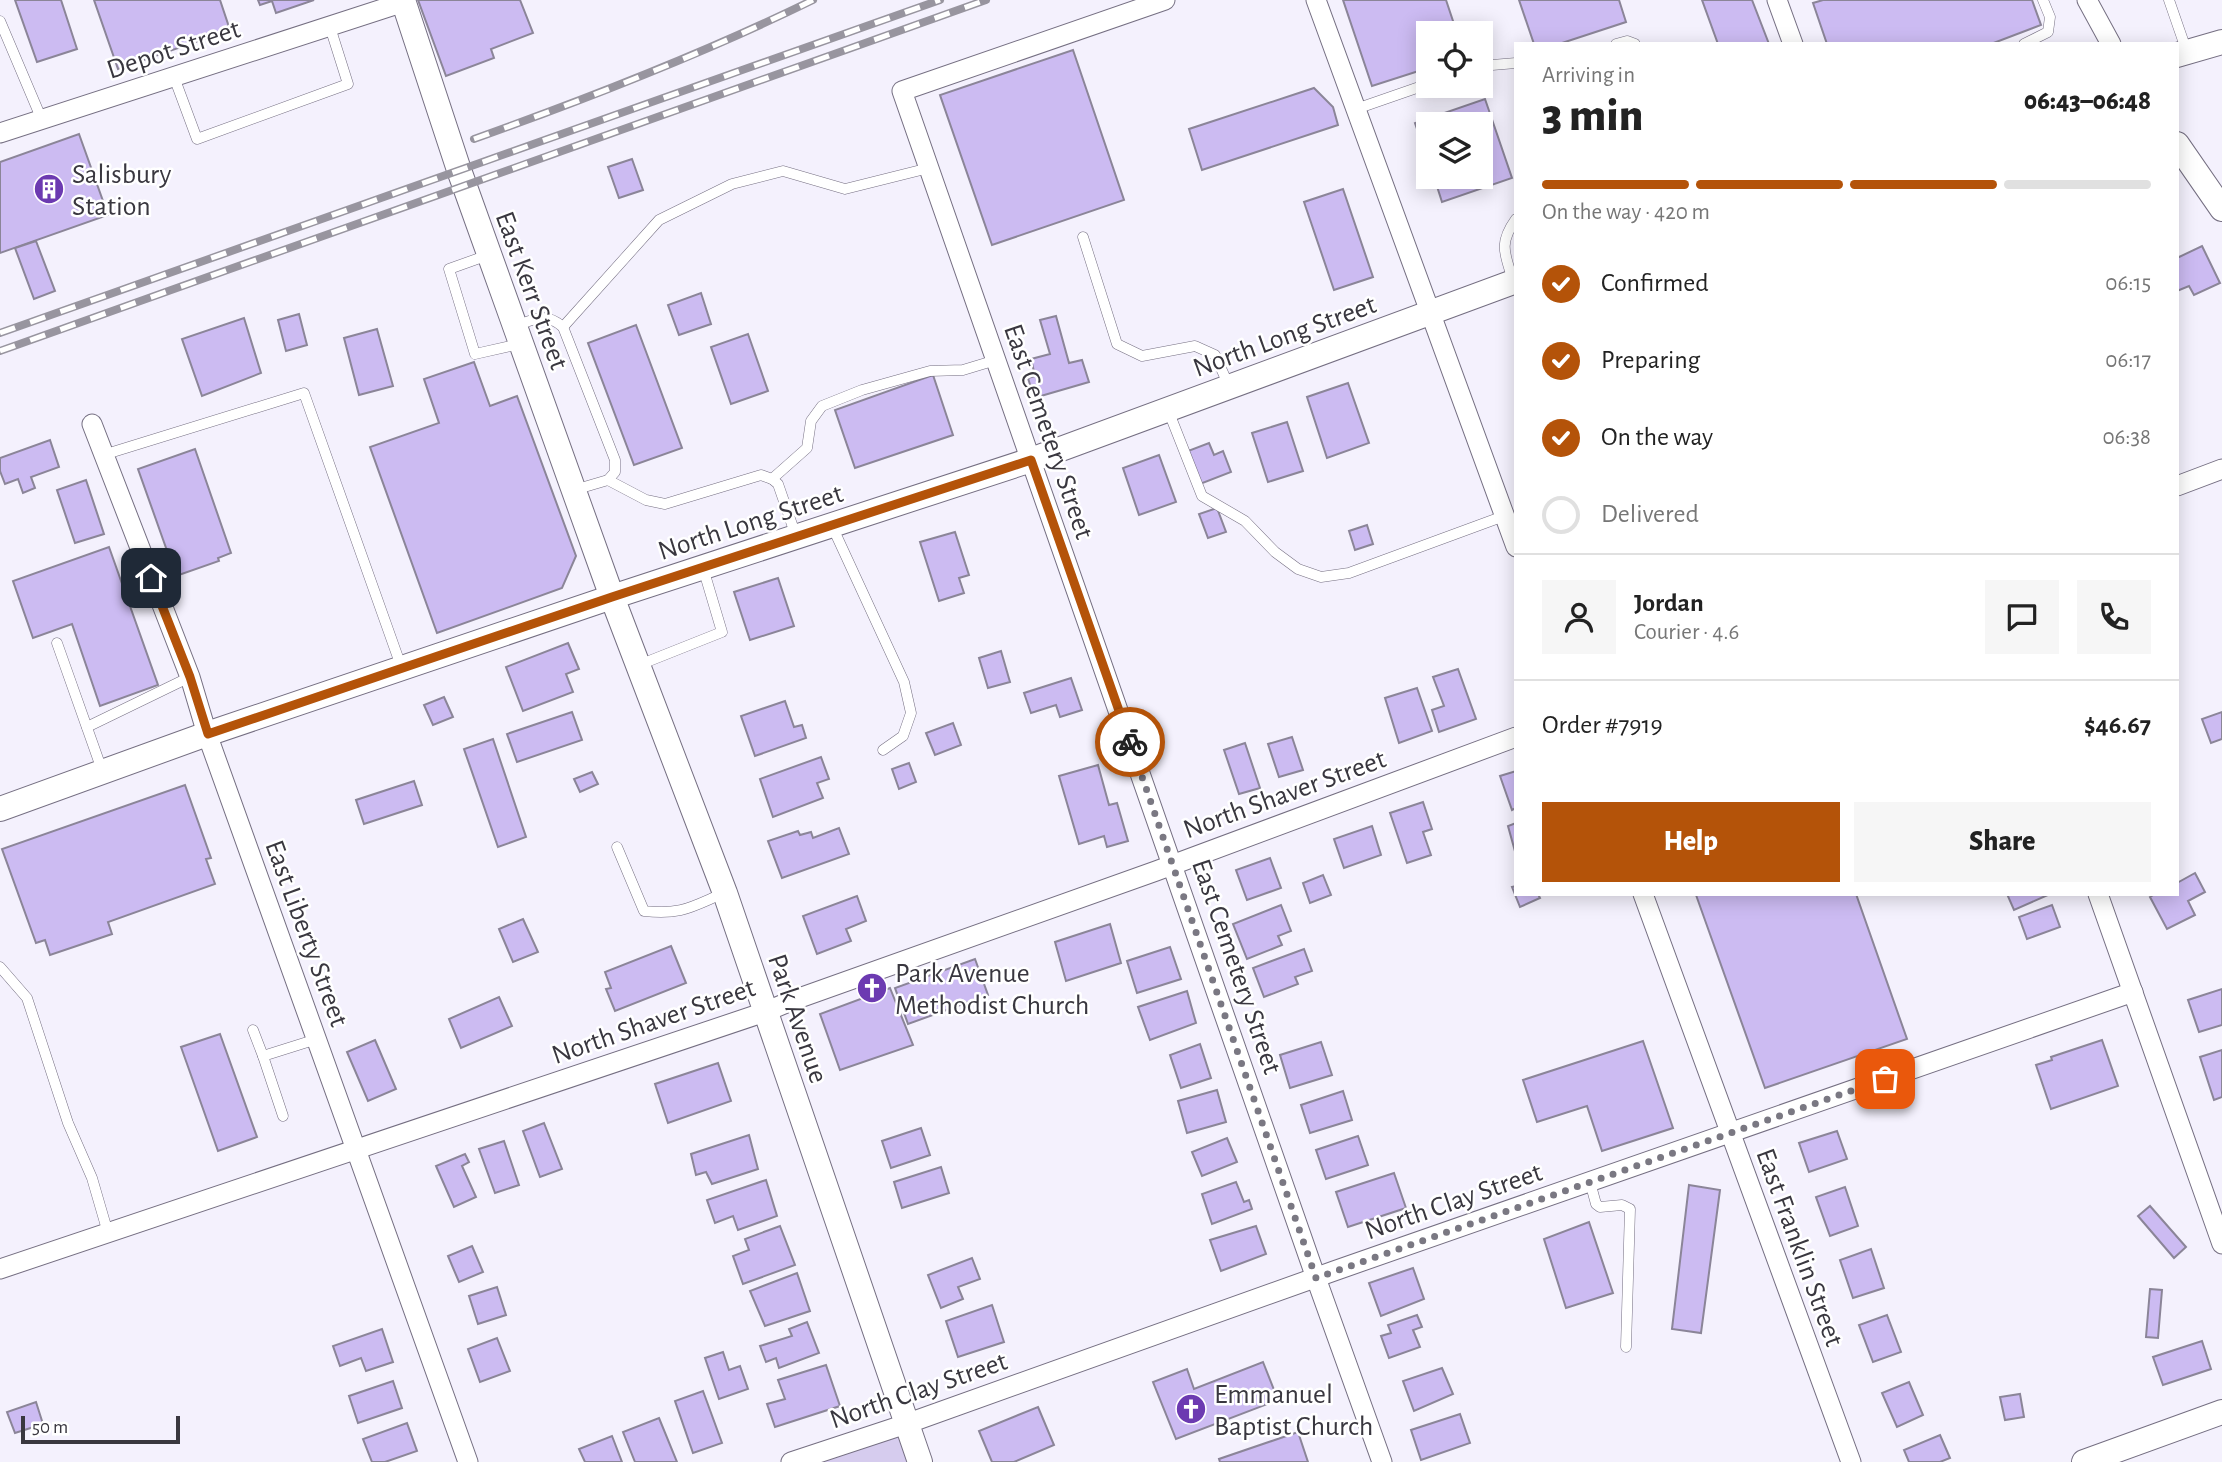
<!DOCTYPE html>
<html lang="en">
<head>
<meta charset="utf-8">
<style>
  body { margin:0; font-family:"Alegreya Sans",sans-serif; background:#f6f6f6; color:#222; height:100vh; display:flex; flex-direction:column; font-size:26px; white-space:nowrap }
  * { box-sizing:border-box; margin:0 }
  p { font-size:23px; color:#767676 }
  .icon { flex:none; width:38px; height:38px; fill:none; stroke:currentColor; stroke-width:2; stroke-linecap:round; stroke-linejoin:round }
  .map { position:relative; flex:1; overflow:hidden }
  .details { position:absolute; left:1514px; top:42px; width:665px; height:854px; display:flex; flex-direction:column; background:#fff; border-radius:0px; box-shadow:0 4px 18px #0003 }
  .details>* { flex:none }
  .tools { position:absolute; left:1416px; top:21px; display:grid; gap:14px }
  .tools a { display:grid; place-items:center; width:77px; height:77px; border-radius:0px; background:#fff; box-shadow:0 4px 18px #0003; font-size:35px }
  .scale { position:absolute; left:21px; bottom:18px; width:159px; box-sizing:border-box; padding-left:7px; border:4px solid #39373f; border-top:0; font-size:19px; line-height:24px; white-space:nowrap; color:#39373f; -webkit-text-stroke:5px #fff; paint-order:stroke }
  .pin { position:absolute; display:grid; place-items:center; width:60px; height:60px; color:#fff; margin:-30px; border-radius:14px; box-shadow:0 4px 10px #0006 }
  .courier { position:absolute; display:grid; place-items:center; width:70px; height:70px; margin:-35px; border:5px solid #b45309; border-radius:50%; background:#fff; color:#222; box-shadow:0 2px 9px #0007 }
  .headline em { font-style:normal; font-weight:800 }
  .headline div { display:flex; flex-direction:column-reverse }
  .headline { display:flex; align-items:center; justify-content:space-between; height:119px; padding:0 28px }
  h1 { font-size:46px; font-weight:800; line-height:52px }
  .bar { display:grid; grid-template-columns:repeat(4,1fr); gap:10px 7px; align-content:center; height:84px; padding:0 28px }
  .bar i { height:9px; border-radius:5px; background:#e0e0e0 }
  .bar .active { background:#b45309 }
  .bar p { grid-column:span 4 }
  .line { display:flex; align-items:center; gap:18px; padding:0 28px; border-top:2px solid #e0e0e0 }
  .line div { flex:1 }
  .round { display:grid; place-items:center; flex:none; width:74px; height:74px; border-radius:0px; background:#f6f6f6 }
  ol { padding:0 28px; list-style:none }
  li { display:flex; align-items:center; gap:21px; height:77px }
  li p { margin-inline-start:auto }
  li .icon { padding:7px; border-radius:50%; background:#b45309; color:#fff; stroke-width:4 }
  li:last-child { color:#767676 }
  li i { width:38px; height:38px; border:4px solid #e0e0e0; border-radius:50% }
  .cta { display:flex; gap:14px; margin-top:auto; padding:14px 28px }
  .cta a { flex:1; height:80px; border-radius:0px; background:#b45309; color:#fff; font-size:28px; font-weight:800; line-height:80px; text-align:center }
  .cta a+a { background:#f6f6f6; color:#222 }
  .map>svg:first-child { display:block }
  .green { fill:#d6ccee }
  .building { fill:#ccbbf2; stroke:#8b8598; stroke-width:2 }
  .lines { fill:none; stroke-linecap:round; stroke-linejoin:round }
  .service-casing { stroke:#756f82; stroke-width:11 }
  .minor-casing { stroke:#756f82; stroke-width:21 }
  .tertiary-casing { stroke:#756f82; stroke-width:26 }
  .service { stroke:#fff; stroke-width:10 }
  .minor { stroke:#fff; stroke-width:19 }
  .tertiary { stroke:#fff; stroke-width:24 }
  .rail-casing { stroke:#98959f; stroke-width:8 }
  .rail { stroke:#fff; stroke-width:5; stroke-dasharray:16; stroke-linecap:butt }
  .done { stroke:#7a7882; stroke-width:7; stroke-dasharray:0 12.6 }
  .route { stroke:#b45309; stroke-width:9 }
  .labels { text-anchor:middle; stroke-width:5; stroke-linejoin:round; paint-order:stroke }
  .street-label { font-size:28px; fill:#39373f; stroke:#fff }
  .poi-label { font-size:28px; fill:#39373f; stroke:#fff; text-anchor:start }
</style>
</head>
<body>
<div class="map">
<svg width="2222" height="1462" viewBox="0 0 2222 1462">
  <rect width="100%" height="100%" fill="#f4f1fd"/>
  <polygon class="green" points="906,1424 920,1462 792,1462"/>
  <g class="building">
    <polygon points="15,0 61,0 77,49 37,62"/>
    <polygon points="94,0 220,0 230,30 118,69"/>
    <polygon points="258,0 314,0 276,13 272,1 260,5"/>
    <polygon points="418,0 520,0 533,33 491,49 494,58 446,76"/>
    <polygon points="1343,0 1446,0 1457,33 1428,33 1428,68 1372,86"/>
    <polygon points="1519,0 1619,0 1626,22 1559,44 1534,44"/>
    <polygon points="1702,0 1752,0 1769,44 1718,44"/>
    <polygon points="1823,0 2032,0 2041,25 1991,44 1827,44 1813,3"/>
    <polygon points="1073,50 1124,200 992,245 940,95"/>
    <polygon points="1314,88 1333,107 1338,125 1202,170 1189,129"/>
    <polygon points="1485,99 1512,178 1442,202 1434,177 1480,177 1480,124 1428,124 1428,161 1415,123"/>
    <polygon points="79,134 108,215 0,253 0,162"/>
    <polygon points="632,159 643,190 619,198 608,167"/>
    <polygon points="1343,189 1373,277 1334,290 1304,202"/>
    <polygon points="36,241 55,291 34,299 15,248"/>
    <polygon points="2202,246 2220,283 2194,295 2189,286 2177,291 2177,258"/>
    <polygon points="701,293 711,324 679,335 668,305"/>
    <polygon points="299,314 307,345 286,351 278,320"/>
    <polygon points="1056,316 1069,363 1082,360 1089,382 1034,398 1028,378 1035,376 1031,359 1050,354 1040,320"/>
    <polygon points="244,318 261,373 202,396 182,339"/>
    <polygon points="636,325 682,448 634,465 588,343"/>
    <polygon points="377,329 393,386 359,395 344,338"/>
    <polygon points="748,334 768,391 731,404 711,347"/>
    <polygon points="474,362 490,406 517,396 576,556 562,588 437,633 370,447 439,423 424,379"/>
    <polygon points="933,375 953,435 855,468 835,410"/>
    <polygon points="1348,383 1369,443 1327,458 1307,397"/>
    <polygon points="1287,422 1303,471 1268,482 1252,433"/>
    <polygon points="50,440 59,467 31,477 35,488 23,493 18,479 5,484 0,471 0,458"/>
    <polygon points="1209,443 1214,455 1223,451 1231,472 1200,484 1188,451"/>
    <polygon points="195,449 231,553 218,558 219,561 176,576 138,469"/>
    <polygon points="1159,455 1176,502 1139,515 1123,468"/>
    <polygon points="86,480 104,534 75,543 57,490"/>
    <polygon points="1217,508 1226,532 1208,538 1199,514"/>
    <polygon points="1367,525 1373,544 1355,550 1349,531"/>
    <polygon points="955,532 969,575 959,578 964,593 939,601 920,542"/>
    <polygon points="109,547 158,685 100,706 72,624 33,638 13,581"/>
    <polygon points="778,578 794,626 750,640 734,592"/>
    <polygon points="568,643 579,669 566,674 573,692 523,711 506,667"/>
    <polygon points="1001,651 1010,682 988,688 979,658"/>
    <polygon points="1458,669 1476,719 1439,732 1432,710 1444,706 1433,677"/>
    <polygon points="1071,678 1082,710 1060,717 1056,705 1031,713 1024,693"/>
    <polygon points="1417,688 1432,731 1399,743 1385,698"/>
    <polygon points="444,697 453,717 433,725 424,705"/>
    <polygon points="785,701 794,727 802,725 806,738 755,756 741,716"/>
    <polygon points="572,712 582,740 517,762 507,734"/>
    <polygon points="2222,712 2222,739 2211,743 2202,719"/>
    <polygon points="953,723 961,745 935,755 926,733"/>
    <polygon points="1292,737 1303,770 1279,777 1268,744"/>
    <polygon points="493,739 526,837 498,847 464,749"/>
    <polygon points="1245,743 1260,788 1239,794 1224,750"/>
    <polygon points="821,757 829,779 817,783 823,798 773,817 760,779"/>
    <polygon points="909,763 916,782 899,789 892,769"/>
    <polygon points="1098,765 1109,805 1117,803 1128,841 1107,847 1104,836 1079,844 1059,776"/>
    <polygon points="1516,771 1516,808 1512,810 1500,776"/>
    <polygon points="592,772 598,784 580,792 574,779"/>
    <polygon points="414,781 422,805 364,824 356,800"/>
    <polygon points="185,785 211,858 206,859 215,884 108,922 112,934 50,955 45,940 36,943 2,849"/>
    <polygon points="1423,802 1432,829 1423,832 1431,855 1407,863 1390,813"/>
    <polygon points="1516,823 1516,855 1508,826"/>
    <polygon points="1372,826 1381,855 1344,868 1334,839"/>
    <polygon points="839,828 849,854 782,878 768,841 798,831 800,835 811,832 813,838"/>
    <polygon points="1270,858 1281,888 1247,900 1236,870"/>
    <polygon points="2195,873 2205,892 2188,901 2195,915 2167,929 2150,897 2155,894 2177,894 2177,883"/>
    <polygon points="1323,875 1331,895 1310,903 1303,883"/>
    <polygon points="1516,886 1516,894 1538,894 1540,898 1520,907 1512,887"/>
    <polygon points="1699,894 1856,894 1907,1039 1765,1088 1696,895"/>
    <polygon points="2007,894 2050,894 2014,910"/>
    <polygon points="857,896 866,921 846,929 851,941 817,954 803,916"/>
    <polygon points="1281,905 1291,931 1278,936 1282,945 1247,959 1233,924"/>
    <polygon points="2052,905 2060,927 2027,939 2019,917"/>
    <polygon points="523,919 538,952 513,962 499,929"/>
    <polygon points="1110,924 1121,963 1066,981 1055,942"/>
    <polygon points="671,946 686,983 615,1011 606,989 611,988 605,972"/>
    <polygon points="1170,947 1181,979 1137,993 1127,961"/>
    <polygon points="1304,949 1312,971 1295,977 1298,984 1264,997 1253,968"/>
    <polygon points="975,959 988,995 908,1024 895,988"/>
    <polygon points="890,988 913,1045 840,1070 820,1014"/>
    <polygon points="2222,989 2222,1025 2199,1032 2188,1000"/>
    <polygon points="1187,991 1196,1023 1150,1040 1138,1007"/>
    <polygon points="499,997 512,1026 461,1048 449,1019"/>
    <polygon points="220,1034 257,1137 218,1151 181,1047"/>
    <polygon points="375,1040 396,1089 368,1101 347,1052"/>
    <polygon points="2102,1040 2118,1086 2051,1109 2036,1065 2052,1060 2051,1057"/>
    <polygon points="1643,1041 1673,1128 1602,1151 1587,1106 1537,1122 1523,1080"/>
    <polygon points="1321,1042 1332,1075 1290,1088 1280,1055"/>
    <polygon points="1200,1044 1211,1078 1181,1088 1170,1055"/>
    <polygon points="2222,1050 2222,1097 2214,1100 2200,1057"/>
    <polygon points="718,1063 731,1101 668,1123 655,1084"/>
    <polygon points="1217,1090 1226,1122 1187,1133 1178,1101"/>
    <polygon points="1343,1091 1352,1120 1310,1133 1301,1105"/>
    <polygon points="544,1123 562,1169 540,1177 523,1131"/>
    <polygon points="921,1128 930,1155 891,1168 882,1141"/>
    <polygon points="1837,1131 1847,1159 1809,1172 1799,1143"/>
    <polygon points="749,1135 758,1169 712,1184 706,1172 696,1175 691,1154"/>
    <polygon points="1358,1136 1368,1165 1326,1179 1316,1150"/>
    <polygon points="1227,1138 1237,1162 1202,1176 1192,1152"/>
    <polygon points="504,1141 519,1185 495,1193 479,1149"/>
    <polygon points="465,1154 469,1162 462,1166 476,1197 454,1207 436,1166"/>
    <polygon points="941,1167 949,1193 902,1208 894,1182"/>
    <polygon points="1394,1173 1406,1208 1348,1227 1336,1192"/>
    <polygon points="766,1180 777,1216 738,1230 733,1216 715,1223 707,1200"/>
    <polygon points="1236,1182 1244,1202 1249,1200 1252,1209 1212,1224 1202,1194"/>
    <polygon points="1689,1185 1720,1190 1701,1333 1672,1329"/>
    <polygon points="1845,1187 1858,1226 1830,1236 1816,1197"/>
    <polygon points="2150,1206 2186,1247 2174,1258 2138,1216"/>
    <polygon points="1589,1222 1613,1293 1566,1308 1544,1239"/>
    <polygon points="780,1226 795,1265 743,1284 733,1256 749,1250 745,1239"/>
    <polygon points="1256,1226 1266,1254 1221,1271 1210,1240"/>
    <polygon points="472,1246 483,1272 459,1282 448,1256"/>
    <polygon points="1871,1249 1884,1288 1853,1298 1840,1260"/>
    <polygon points="972,1258 980,1279 958,1287 963,1299 941,1308 928,1275"/>
    <polygon points="1413,1268 1424,1299 1381,1316 1369,1283"/>
    <polygon points="797,1273 810,1311 765,1326 750,1291"/>
    <polygon points="497,1287 506,1315 478,1324 469,1296"/>
    <polygon points="2150,1289 2162,1290 2158,1338 2146,1337"/>
    <polygon points="992,1305 1004,1342 958,1357 946,1321"/>
    <polygon points="1417,1315 1422,1327 1413,1330 1420,1347 1389,1358 1381,1336 1391,1333 1388,1325"/>
    <polygon points="1887,1315 1901,1352 1873,1362 1859,1325"/>
    <polygon points="807,1322 819,1353 779,1368 776,1358 766,1362 760,1346 792,1336 789,1329"/>
    <polygon points="382,1329 393,1362 366,1371 361,1358 340,1366 333,1346"/>
    <polygon points="497,1338 510,1371 480,1382 468,1349"/>
    <polygon points="2202,1341 2211,1369 2163,1385 2153,1357"/>
    <polygon points="723,1352 729,1370 740,1366 748,1389 719,1399 705,1358"/>
    <polygon points="1263,1362 1278,1400 1176,1439 1153,1382 1187,1369 1194,1389"/>
    <polygon points="826,1365 840,1406 775,1427 767,1404 785,1399 778,1380"/>
    <polygon points="1442,1368 1453,1394 1414,1411 1403,1381"/>
    <polygon points="393,1381 402,1408 358,1423 349,1396"/>
    <polygon points="1909,1382 1923,1415 1897,1427 1882,1393"/>
    <polygon points="703,1391 722,1443 693,1453 675,1401"/>
    <polygon points="2020,1394 2024,1417 2005,1420 2000,1397"/>
    <polygon points="36,1402 43,1424 15,1433 7,1412"/>
    <polygon points="1038,1407 1054,1445 1014,1462 992,1462 979,1431"/>
    <polygon points="1460,1414 1470,1443 1421,1460 1411,1430"/>
    <polygon points="659,1418 677,1462 635,1462 623,1432"/>
    <polygon points="407,1423 417,1451 385,1462 372,1462 363,1439"/>
    <polygon points="1298,1432 1308,1462 1220,1462 1219,1459"/>
    <polygon points="1940,1435 1950,1458 1940,1462 1909,1462 1904,1450"/>
    <polygon points="612,1436 622,1462 585,1462 579,1449"/>
  </g>
  <g class="lines">
    <g class="service-casing">
      <g id="service">
        <polyline points="2169,0 2187,52"/>
        <polyline points="0,21 42,120"/>
        <polyline points="1616,44 1627,41 1635,44"/>
        <polyline points="2024,44 2048,32 2050,17 2043,0"/>
        <polyline points="1480,66 1516,63"/>
        <polyline points="174,77 197,139 348,84 330,27"/>
        <polyline points="1356,109 1428,84"/>
        <polyline points="1083,237 1117,344 1142,356 1195,346 1215,355 1229,386"/>
        <polyline points="488,255 449,269 475,354 520,344"/>
        <path d="M1513,280c-8,-26 -15,-36 3,-61"/>
        <path d="M515,326c21,-7 30,-14 48,1l52,133v12l-7,8 -34,10"/>
        <polyline points="563,327 659,220 732,184 783,171 845,189 929,168"/>
        <polyline points="1168,410 1202,496 1245,521 1275,552 1298,569 1321,577 1349,573 1504,516"/>
        <polyline points="103,455 304,393 401,666"/>
        <polyline points="772,479 807,448 811,421 822,406 862,390 930,371 963,370 996,360"/>
        <polyline points="608,480 646,500 665,504 761,475 772,479 778,484 796,536"/>
        <polyline points="832,526 904,682 911,713 903,736 883,750"/>
        <polyline points="57,643 102,770"/>
        <polyline points="639,665 722,632 703,568"/>
        <polyline points="87,727 190,677"/>
        <path d="M617,847l27,64c38,4 47,-4 80,-18"/>
        <polyline points="0,967 27,998 68,1123 92,1178 108,1233"/>
        <polyline points="253,1030 263,1056 317,1039"/>
        <polyline points="263,1056 283,1116"/>
        <polyline points="1590,1182 1596,1204 1600,1207 1622,1205 1630,1209 1626,1347"/>
      </g>
    </g>
    <g class="minor-casing">
      <g id="minor">
        <polyline points="1165,0 902,91 1316,1278 1382,1462"/>
        <polyline points="1316,0 1516,547"/>
        <polyline points="1777,0 1793,44"/>
        <polyline points="2087,0 2111,44"/>
        <polyline points="0,133 404,2"/>
        <polyline points="92,424 190,677 207,734 468,1462"/>
        <polyline points="2177,486 2222,469"/>
        <polyline points="1643,894 1851,1462"/>
        <polyline points="2098,894 2222,1244"/>
        <polyline points="0,1269 765,1012 791,1001 1156,871 1516,737"/>
        <polyline points="791,1462 906,1424 1334,1271 2133,992"/>
      </g>
    </g>
    <g class="tertiary-casing">
      <g id="tertiary">
        <polyline points="403,0 459,170 612,597 725,893 920,1462"/>
        <polyline points="2177,55 2222,42"/>
        <polyline points="2177,144 2222,209"/>
        <polyline points="0,809 207,734 612,597 1031,460 1516,281"/>
        <polyline points="2084,1462 2222,1412"/>
      </g>
    </g>
    <use href="#service" class="service"/>
    <use href="#minor" class="minor"/>
    <use href="#tertiary" class="tertiary"/>
    <g class="rail-casing">
      <g id="rail">
        <path d="M474,139c115,-41 229,-85 339,-139"/>
        <polyline points="0,333 940,0"/>
        <polyline points="0,351 986,0"/>
      </g>
    </g>
    <use href="#rail" class="rail"/>
  </g>
  <g class="lines">
    <polyline class="done" points="1130,742 1316,1278 1885,1079"/>
    <polyline class="route" points="151,578 190,677 208,734 612,597 1031,460 1130,742"/>
  </g>
  <defs>
    <g id="building-disc" transform="scale(1.575)"><circle r="9.5" fill="#6c3ab1" stroke="#fff"/><path d="M-4-6H4V6H1V3H-1V6H-4ZM-2.5-4.3h1.7v1.8h-1.7ZM.8-4.3h1.7v1.8H.8ZM-2.5-1h1.7V.8h-1.7ZM.8-1h1.7V.8H.8Z" fill="#fff"/></g>
    <g id="church-disc" transform="scale(1.575)"><circle r="9.5" fill="#6c3ab1" stroke="#fff"/><path d="M-1.2-6h2.4v3.5h3.3v2.4h-3.3V6h-2.4V-.1h-3.3v-2.4h3.3Z" fill="#fff"/></g>
  </defs>
  <g fill-rule="evenodd">
    <use href="#building-disc" x="49" y="189"/>
    <use href="#church-disc" x="872" y="988"/>
    <use href="#church-disc" x="1191" y="1409"/>
  </g>
  <g class="labels">
    <g class="street-label">
      <text transform="translate(173 48) rotate(-18)" y="10">Depot Street</text>
      <text transform="translate(533 290) rotate(70)" y="10">East Kerr Street</text>
      <text transform="translate(1284 335) rotate(-20)" y="10">North Long Street</text>
      <text transform="translate(1050 431) rotate(71)" y="10">East Cemetery Street</text>
      <text transform="translate(750 521) rotate(-18)" y="10">North Long Street</text>
      <text transform="translate(1284 793) rotate(-20)" y="10">North Shaver Street</text>
      <text transform="translate(308 933) rotate(70)" y="10">East Liberty Street</text>
      <text transform="translate(1238 966) rotate(71)" y="10">East Cemetery Street</text>
      <text transform="translate(799 1018) rotate(71)" y="10">Park Avenue</text>
      <text transform="translate(653 1020) rotate(-19)" y="10">North Shaver Street</text>
      <text transform="translate(1453 1200) rotate(-19)" y="10">North Clay Street</text>
      <text transform="translate(1801 1247) rotate(70)" y="10">East Franklin Street</text>
      <text transform="translate(918 1389) rotate(-19)" y="10">North Clay Street</text>
    </g>
    <g class="poi-label">
      <text x="72" y="183">Salisbury<tspan x="72" dy="32">Station</tspan></text>
      <text x="895" y="982">Park Avenue<tspan x="895" dy="32">Methodist Church</tspan></text>
      <text x="1214" y="1403">Emmanuel<tspan x="1214" dy="32">Baptist Church</tspan></text>
    </g>
  </g>
</svg>
<div class="tools">
<a><svg class="icon" aria-label="locate" viewBox="0 0 24 24"><circle cx="12" cy="12" r="6"/><path d="M12 2v4M12 18v4M2 12h4M18 12h4"/></svg></a>
<a><svg class="icon" aria-label="layers" viewBox="0 0 24 24"><path d="M12 4l9 5-9 5-9-5zM3 14l9 5 9-5"/></svg></a>
</div>
<div class="scale">50 m</div>
<div class="pin" style="left:1885px;top:1079px;background:#ea580c"><svg class="icon" aria-label="bag" viewBox="0 0 24 24"><path d="M5 8h14l-1 12H6zM9 8a3 3 0 0 1 6 0"/></svg></div>
<div class="pin" style="left:151px;top:578px;background:#1f2937"><svg class="icon" aria-label="home" viewBox="0 0 24 24"><path d="M3 11l9-7 9 7M6 9v11h12V9"/></svg></div>
<div class="courier" style="left:1130px;top:742px"><svg class="icon" aria-label="bike" viewBox="0 0 24 24"><circle cx="6" cy="16" r="4"/><circle cx="18" cy="16" r="4"/><path d="M6 16l4-8h5l3 8M10 8l3 8H6M13 5h3"/></svg></div>
<section class="details">
<div class="headline"><div><h1>3 min</h1><p>Arriving in</p></div><em>06:43–06:48</em></div>
<div class="bar"><i class="active"></i><i class="active"></i><i class="active"></i><i></i><p>On the way · 420 m</p></div>
<ol>
<li><svg class="icon" aria-label="check" viewBox="0 0 24 24"><path d="M5 12l5 5 9-10"/></svg>Confirmed<p>06:15</p></li>
<li><svg class="icon" aria-label="check" viewBox="0 0 24 24"><path d="M5 12l5 5 9-10"/></svg>Preparing<p>06:17</p></li>
<li><svg class="icon" aria-label="check" viewBox="0 0 24 24"><path d="M5 12l5 5 9-10"/></svg>On the way<p>06:38</p></li>
<li><i></i>Delivered</li>
</ol>
<div class="line" style="height:126px"><a class="round"><svg class="icon" aria-label="person" viewBox="0 0 24 24"><circle cx="12" cy="8" r="4"/><path d="M4 21q1-7 8-7t8 7"/></svg></a><div><b>Jordan</b><p>Courier · 4.6</p></div><a class="round"><svg class="icon" aria-label="chat" viewBox="0 0 24 24"><path d="M4 5h16v11H9l-5 4z"/></svg></a><a class="round"><svg class="icon" aria-label="phone" viewBox="0 0 24 24"><path d="M5 4h4l2 5-3 2q2 4 5 5l2-3 5 2v4C11 20 4 13 5 4z"/></svg></a></div>
<div class="line" style="height:91px"><div>Order #7919</div><b>$46.67</b></div>
<div class="cta"><a>Help</a><a>Share</a></div>
</section>
</div>
</body>
</html>
